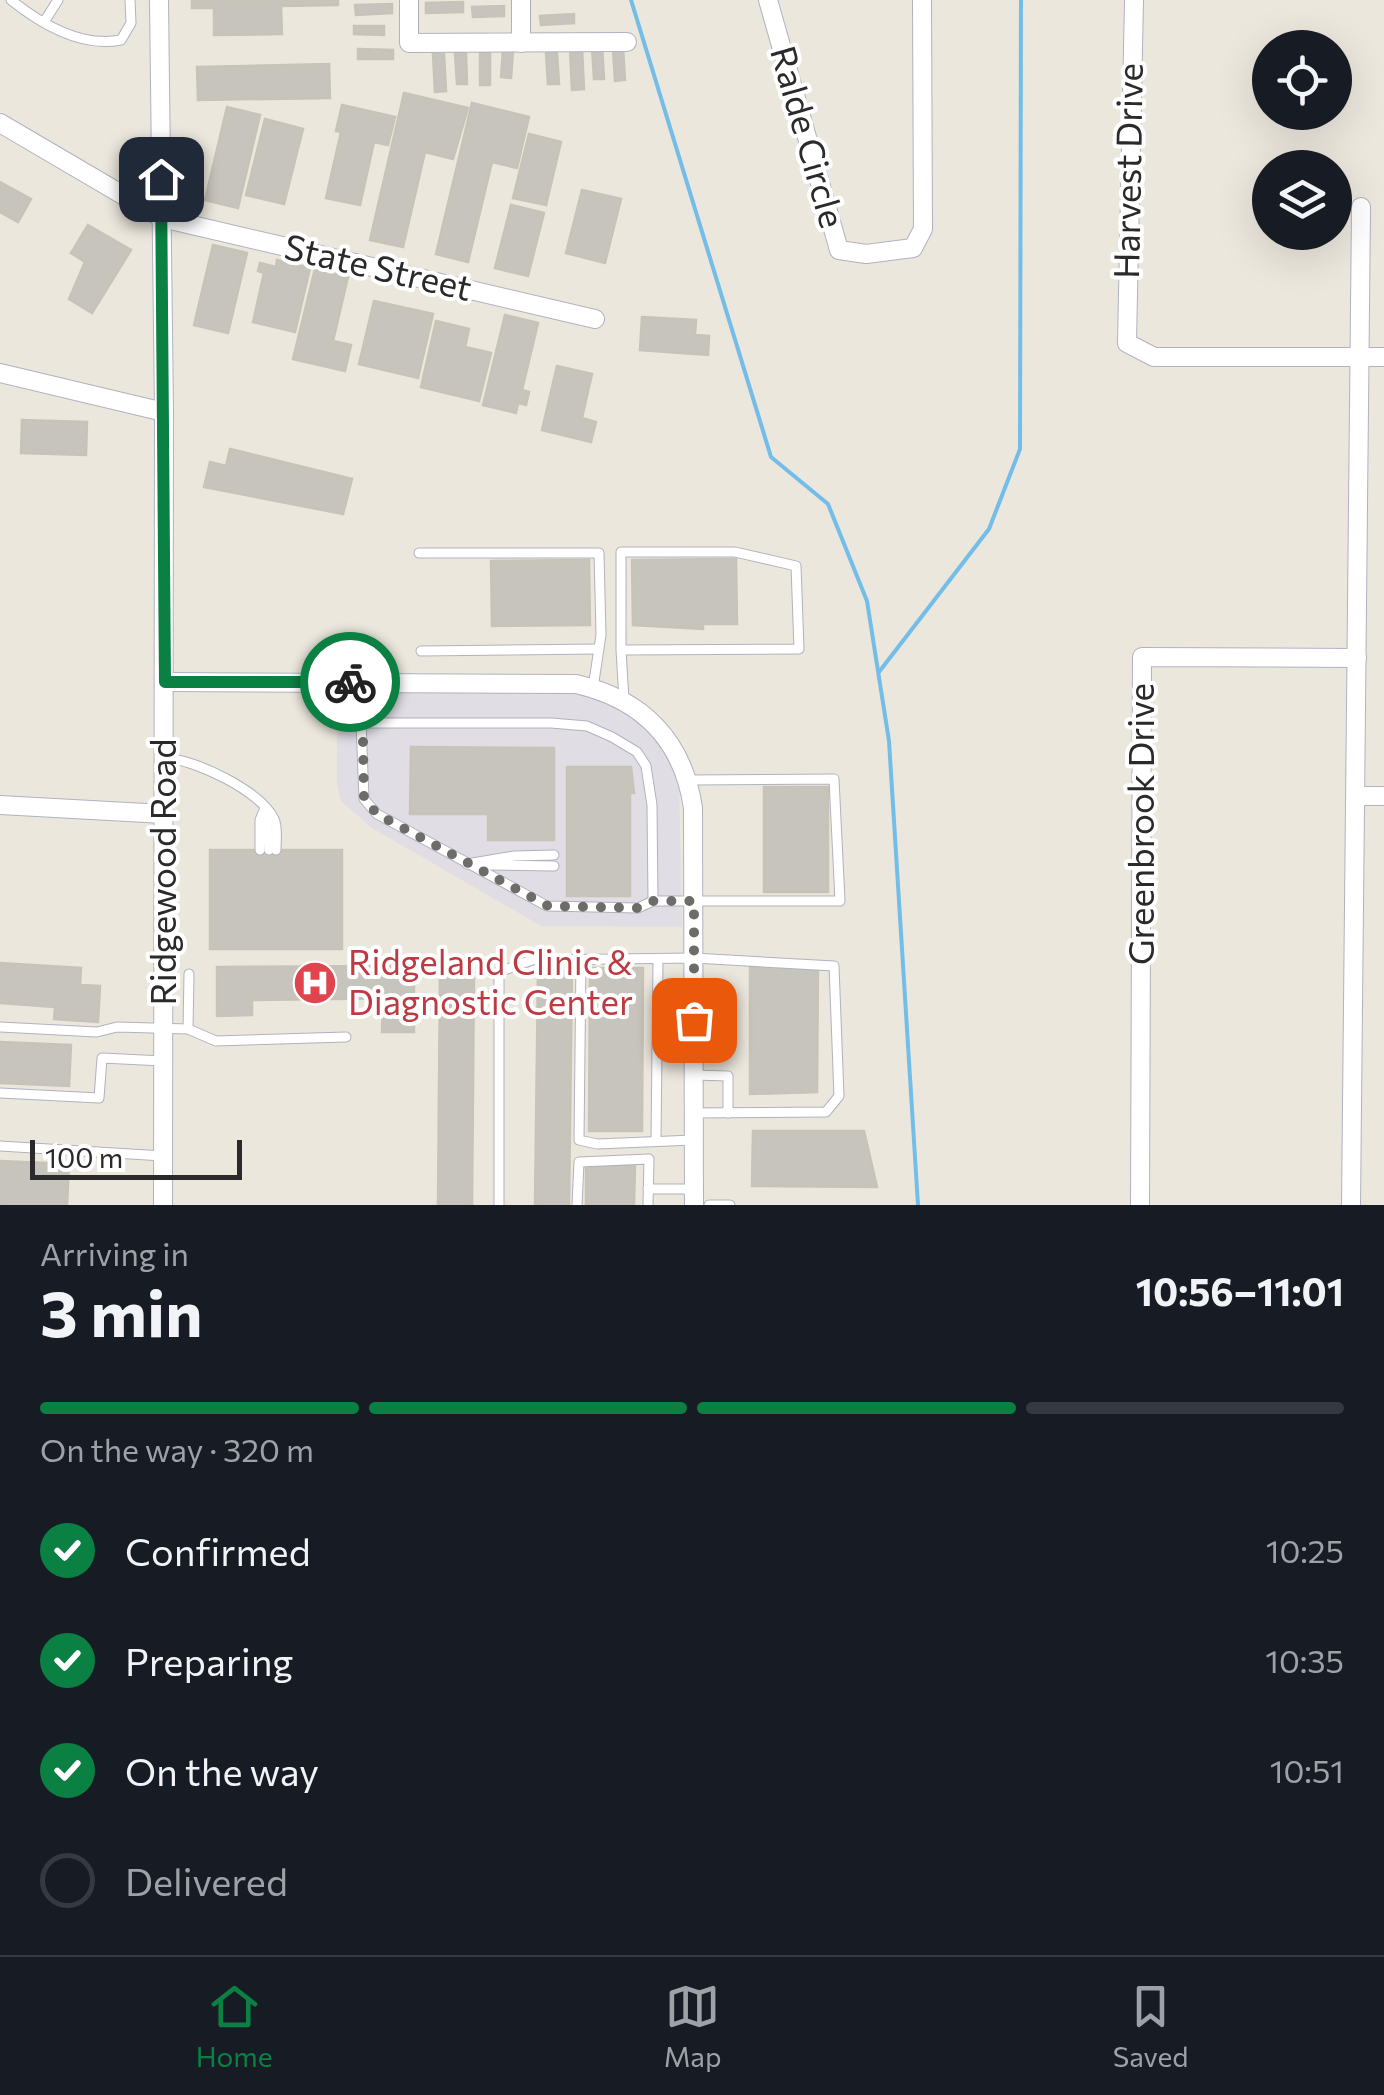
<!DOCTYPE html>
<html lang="en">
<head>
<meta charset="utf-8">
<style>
  body { margin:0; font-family:Commissioner,sans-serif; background:#20242c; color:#f1f3f6; height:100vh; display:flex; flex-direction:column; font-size:38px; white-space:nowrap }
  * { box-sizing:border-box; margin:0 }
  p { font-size:32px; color:#9ea1a6 }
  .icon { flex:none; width:55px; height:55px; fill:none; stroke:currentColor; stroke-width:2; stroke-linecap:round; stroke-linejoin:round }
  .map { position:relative; height:1205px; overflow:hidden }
  .sheet { display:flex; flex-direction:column; background:#171b24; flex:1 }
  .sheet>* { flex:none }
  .fabs { position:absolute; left:1252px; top:30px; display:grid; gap:20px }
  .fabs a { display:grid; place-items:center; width:100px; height:100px; border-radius:50%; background:#171b24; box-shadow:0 10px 40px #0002; font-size:50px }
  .scale { position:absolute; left:30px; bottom:25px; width:212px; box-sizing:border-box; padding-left:10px; border:5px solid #2a2a2a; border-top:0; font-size:28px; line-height:35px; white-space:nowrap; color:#2a2a2a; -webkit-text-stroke:8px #fff; paint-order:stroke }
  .pin { position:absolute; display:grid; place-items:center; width:85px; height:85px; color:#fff; margin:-42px; border-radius:20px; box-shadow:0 5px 15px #0006 }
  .courier { position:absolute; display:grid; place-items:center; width:100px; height:100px; margin:-50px; border:8px solid #0b8043; border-radius:50%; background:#fff; color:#222; box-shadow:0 2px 12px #0007 }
  .headline em { font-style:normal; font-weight:700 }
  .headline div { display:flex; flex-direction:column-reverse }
  .headline { display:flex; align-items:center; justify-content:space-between; height:170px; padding:0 40px }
  h1 { font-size:65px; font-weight:700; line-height:75px }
  .bar { display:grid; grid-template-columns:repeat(4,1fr); gap:15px 10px; align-content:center; height:120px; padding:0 40px }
  .bar i { height:12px; border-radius:8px; background:#363941 }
  .bar .current { background:#0b8043 }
  .bar p { grid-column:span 4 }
  ol { padding:0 40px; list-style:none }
  li { display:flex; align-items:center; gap:30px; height:110px }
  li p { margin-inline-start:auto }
  li .icon { padding:10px; border-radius:50%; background:#0b8043; color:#fff; stroke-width:4 }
  li:last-child { color:#9ea1a6 }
  li i { width:55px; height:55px; border:5px solid #363941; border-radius:50% }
  .dock { display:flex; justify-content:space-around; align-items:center; height:140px; border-top:2px solid #363941; background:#171b24; font-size:28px; color:#9ea1a6 }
  .dock a { display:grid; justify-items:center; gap:5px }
  .dock .current { color:#0b8043 }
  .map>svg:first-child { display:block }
  .industrial { fill:#e0dde5 }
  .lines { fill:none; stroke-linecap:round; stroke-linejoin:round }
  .stream { stroke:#74bde9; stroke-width:4 }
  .building { fill:#c7c4bd; stroke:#c7c3b7; stroke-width:2.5 }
  .service-casing { stroke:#b0b2be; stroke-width:11 }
  .minor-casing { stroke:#b0b2be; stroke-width:20 }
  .service { stroke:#fff; stroke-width:9 }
  .minor { stroke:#fff; stroke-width:18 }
  .done { stroke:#6e6c69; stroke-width:10; stroke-dasharray:0 18 }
  .route { stroke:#0b8043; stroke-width:12 }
  .labels { text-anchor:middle; stroke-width:8; stroke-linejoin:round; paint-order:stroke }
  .street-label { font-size:35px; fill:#2a2a2a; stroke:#fff }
  .health-label { font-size:35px; fill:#be3a42; stroke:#fff; text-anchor:start }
</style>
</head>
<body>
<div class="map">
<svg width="1384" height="1205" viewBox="0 0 1384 1205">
  <rect width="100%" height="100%" fill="#ece7dd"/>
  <polygon class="industrial" points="337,690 550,691 591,696 614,704 650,730 679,778 682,927 541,926 372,828 341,801 337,785"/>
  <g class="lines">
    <g class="stream">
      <polyline points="631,0 771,457 828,504 867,601 889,741 918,1205"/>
      <polyline points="879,672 989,529 1020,449 1021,0"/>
    </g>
  </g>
  <g class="building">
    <polygon points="192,0 338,0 338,5 281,6 282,34 214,35 214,8 192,8"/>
    <polygon points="463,2 463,12 426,13 426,3"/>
    <polygon points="392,4 392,13 356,15 355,5"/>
    <polygon points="504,6 504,16 473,17 472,7"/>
    <polygon points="574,14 574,23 541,25 540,16"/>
    <polygon points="354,26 384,26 384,35 354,34"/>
    <polygon points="602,45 604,79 594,79 592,46"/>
    <polygon points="570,48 582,48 584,89 572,90"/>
    <polygon points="623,48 625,80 615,81 613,49"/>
    <polygon points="358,49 393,50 393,59 358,59"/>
    <polygon points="503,50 513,51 511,78 501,77"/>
    <rect x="480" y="52" width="10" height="33"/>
    <polygon points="455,53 466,53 467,84 457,84"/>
    <polygon points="546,53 557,53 559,84 548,84"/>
    <polygon points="433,54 444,54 446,91 435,92"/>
    <polygon points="329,64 330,98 198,100 197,67"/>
    <polygon points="404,93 468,108 453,159 425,152 403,247 370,240"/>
    <polygon points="472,103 529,117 517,168 492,162 468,262 436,254"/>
    <polygon points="342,105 395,117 388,145 374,142 360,205 326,198 341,132 336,131"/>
    <polygon points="227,107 260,115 238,208 205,200"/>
    <polygon points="265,119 303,129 284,204 246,195"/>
    <polygon points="529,134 561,142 546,205 513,198"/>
    <polygon points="0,182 31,199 18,222 0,212"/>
    <polygon points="582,190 621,199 605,263 566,253"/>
    <polygon points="511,205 544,213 528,276 495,268"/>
    <polygon points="88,225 131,250 92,313 69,299 85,262 71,253"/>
    <polygon points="213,245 247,253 228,333 194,325"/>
    <polygon points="277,260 310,268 295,332 253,322 264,273 258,271 260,263 276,267"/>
    <polygon points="315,269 348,277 333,341 351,345 345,371 293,359"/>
    <polygon points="374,301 433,314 418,378 359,364"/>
    <polygon points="505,315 538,323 522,390 529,392 526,405 518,403 516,413 483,405"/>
    <polygon points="642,317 696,320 695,335 709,336 708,355 640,350"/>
    <polygon points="436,321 469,329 465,347 491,353 479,401 421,387"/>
    <polygon points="557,366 592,374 582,418 596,422 591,442 542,430"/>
    <polygon points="22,420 87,422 86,455 21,453"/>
    <polygon points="230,449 352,479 343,514 204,487 210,462 226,466"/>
    <polygon points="736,559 737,624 703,624 703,629 633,625 632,560"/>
    <polygon points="589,560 590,625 492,626 491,561"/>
    <polygon points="411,747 554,748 554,840 488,840 488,814 410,814"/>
    <polygon points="567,767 631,767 634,793 630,793 630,896 567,896"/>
    <rect x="764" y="787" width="64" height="105"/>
    <rect x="210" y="850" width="132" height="99"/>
    <polygon points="0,963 81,968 80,985 100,986 98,1022 54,1019 55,1007 0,1003"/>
    <polygon points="750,964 818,968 817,1092 750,1094"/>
    <polygon points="414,966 414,998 252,1000 252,1015 217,1016 217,967"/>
    <polygon points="590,968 643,968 642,1131 589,1131"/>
    <polygon points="440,970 474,970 472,1205 438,1205"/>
    <polygon points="538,970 572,971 569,1205 535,1205"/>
    <polygon points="383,999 414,999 414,1032 382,1032"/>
    <polygon points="0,1042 71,1045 69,1086 0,1083"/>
    <polygon points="753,1131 864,1131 877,1187 752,1186"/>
    <polygon points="0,1161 69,1164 67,1205 0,1205"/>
    <polygon points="586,1165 635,1166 634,1205 586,1205"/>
  </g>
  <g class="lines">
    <g class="service-casing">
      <g id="service">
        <path d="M11,0c30,24 70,48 110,40l10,-17 -1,-23"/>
        <polyline points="44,22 58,0"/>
        <polyline points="419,553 599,553 601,635 593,688"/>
        <polyline points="621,650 621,552 735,552 796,566 799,649 621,650 624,700"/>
        <polyline points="421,651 598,649"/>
        <polyline points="361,682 361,723 551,723 587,726 612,737 637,752 646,766 652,805 653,901 840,901 834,779 689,780"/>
        <polyline points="361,723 364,799 377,814 547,906 638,908 653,901"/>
        <path d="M165,758c29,1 96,33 109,61 4,8 2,22 2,31"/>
        <polyline points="266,810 269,850"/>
        <polyline points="260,850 260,820 265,808"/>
        <polyline points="467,864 514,856 554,855"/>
        <polyline points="487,865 554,866"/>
        <polyline points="581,960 579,1140 597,1144 694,1140"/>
        <polyline points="0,1027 97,1032 117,1027 188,1029 216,1041 346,1037"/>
        <polyline points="188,1029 189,974"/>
        <polyline points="657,1051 694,1051"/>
        <polyline points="694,1075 728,1076 728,1113"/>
        <polyline points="0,1093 99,1098 102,1058 163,1061"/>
        <polyline points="656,1140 658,960"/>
        <polyline points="0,1146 163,1156"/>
        <polyline points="648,1189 694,1189"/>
        <polyline points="499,1205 499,972 532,960 694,958 834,966 839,1096 826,1112 694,1113"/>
        <polyline points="577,1205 579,1162 649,1159 648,1205"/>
        <polyline points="709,1205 730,1205"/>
      </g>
    </g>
    <g class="minor-casing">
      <g id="minor">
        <polyline points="159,0 164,412 163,1205"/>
        <polyline points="409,0 409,43 627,42"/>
        <polyline points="768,0 839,250 866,254 913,248 923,229 922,0"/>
        <polyline points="1134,0 1127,343 1154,357 1384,357"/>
        <polyline points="521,43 521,0"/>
        <polyline points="0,123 162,218 595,319"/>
        <polyline points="0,373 164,412"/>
        <path d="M165,682l411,2c66,15 107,56 117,124l1,397"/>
        <polyline points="1356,796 1384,796"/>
        <polyline points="0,805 164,814"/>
        <polyline points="1140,1205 1142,657 1357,658"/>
        <polyline points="1351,1205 1361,207"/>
      </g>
    </g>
    <use href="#service" class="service"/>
    <use href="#minor" class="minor"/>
  </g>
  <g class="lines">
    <polyline class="done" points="350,682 362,682 364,799 377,814 548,906 638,908 653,901 694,901 694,1020"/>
    <polyline class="route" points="161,179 165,682 350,682"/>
  </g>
  <defs>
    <g id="hospital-disc" transform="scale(2.25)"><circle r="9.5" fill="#e0444e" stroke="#fff"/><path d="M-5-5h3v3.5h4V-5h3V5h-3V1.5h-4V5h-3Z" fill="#fff"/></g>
  </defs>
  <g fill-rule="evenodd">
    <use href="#hospital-disc" x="315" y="983"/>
  </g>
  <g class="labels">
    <g class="street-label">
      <text transform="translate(807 137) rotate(74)" y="12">Ralde Circle</text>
      <text transform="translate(1129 171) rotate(-89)" y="12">Harvest Drive</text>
      <text transform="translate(378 268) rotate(13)" y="12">State Street</text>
      <text transform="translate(1142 824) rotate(-90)" y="12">Greenbrook Drive</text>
      <text transform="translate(164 872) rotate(-90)" y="12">Ridgewood Road</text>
    </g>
    <g class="health-label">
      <text x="348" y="975">Ridgeland Clinic &amp;<tspan x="348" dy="40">Diagnostic Center</tspan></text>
    </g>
  </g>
</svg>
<div class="fabs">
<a><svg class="icon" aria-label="locate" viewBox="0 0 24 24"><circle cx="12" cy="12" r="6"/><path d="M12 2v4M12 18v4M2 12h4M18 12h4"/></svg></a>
<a><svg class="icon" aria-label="layers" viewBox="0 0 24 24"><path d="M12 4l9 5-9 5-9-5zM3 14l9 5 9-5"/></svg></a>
</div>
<div class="scale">100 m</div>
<div class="pin" style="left:694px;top:1020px;background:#ea580c"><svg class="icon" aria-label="bag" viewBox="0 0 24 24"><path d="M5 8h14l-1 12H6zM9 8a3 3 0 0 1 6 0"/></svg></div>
<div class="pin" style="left:161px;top:179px;background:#1f2937"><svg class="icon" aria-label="home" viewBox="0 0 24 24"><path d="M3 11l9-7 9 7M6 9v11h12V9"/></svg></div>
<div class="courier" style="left:350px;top:682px"><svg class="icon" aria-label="bike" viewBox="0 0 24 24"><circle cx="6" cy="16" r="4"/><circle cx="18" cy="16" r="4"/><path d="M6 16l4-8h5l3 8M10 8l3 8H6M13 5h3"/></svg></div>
</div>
<section class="sheet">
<div class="headline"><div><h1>3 min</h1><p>Arriving in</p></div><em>10:56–11:01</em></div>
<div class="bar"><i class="current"></i><i class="current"></i><i class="current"></i><i></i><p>On the way · 320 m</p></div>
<ol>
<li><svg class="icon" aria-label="check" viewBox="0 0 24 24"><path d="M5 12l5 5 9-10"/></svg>Confirmed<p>10:25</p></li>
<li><svg class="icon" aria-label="check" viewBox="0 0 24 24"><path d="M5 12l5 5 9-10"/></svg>Preparing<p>10:35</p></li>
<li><svg class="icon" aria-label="check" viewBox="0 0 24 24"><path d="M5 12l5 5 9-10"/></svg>On the way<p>10:51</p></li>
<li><i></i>Delivered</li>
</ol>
</section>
<nav class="dock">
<a class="current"><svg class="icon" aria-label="home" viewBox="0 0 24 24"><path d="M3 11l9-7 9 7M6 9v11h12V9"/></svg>Home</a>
<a><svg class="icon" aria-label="map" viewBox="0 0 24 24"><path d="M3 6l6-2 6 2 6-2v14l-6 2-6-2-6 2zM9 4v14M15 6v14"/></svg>Map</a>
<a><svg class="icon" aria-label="saved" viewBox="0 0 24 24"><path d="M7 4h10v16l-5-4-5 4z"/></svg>Saved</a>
</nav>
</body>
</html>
